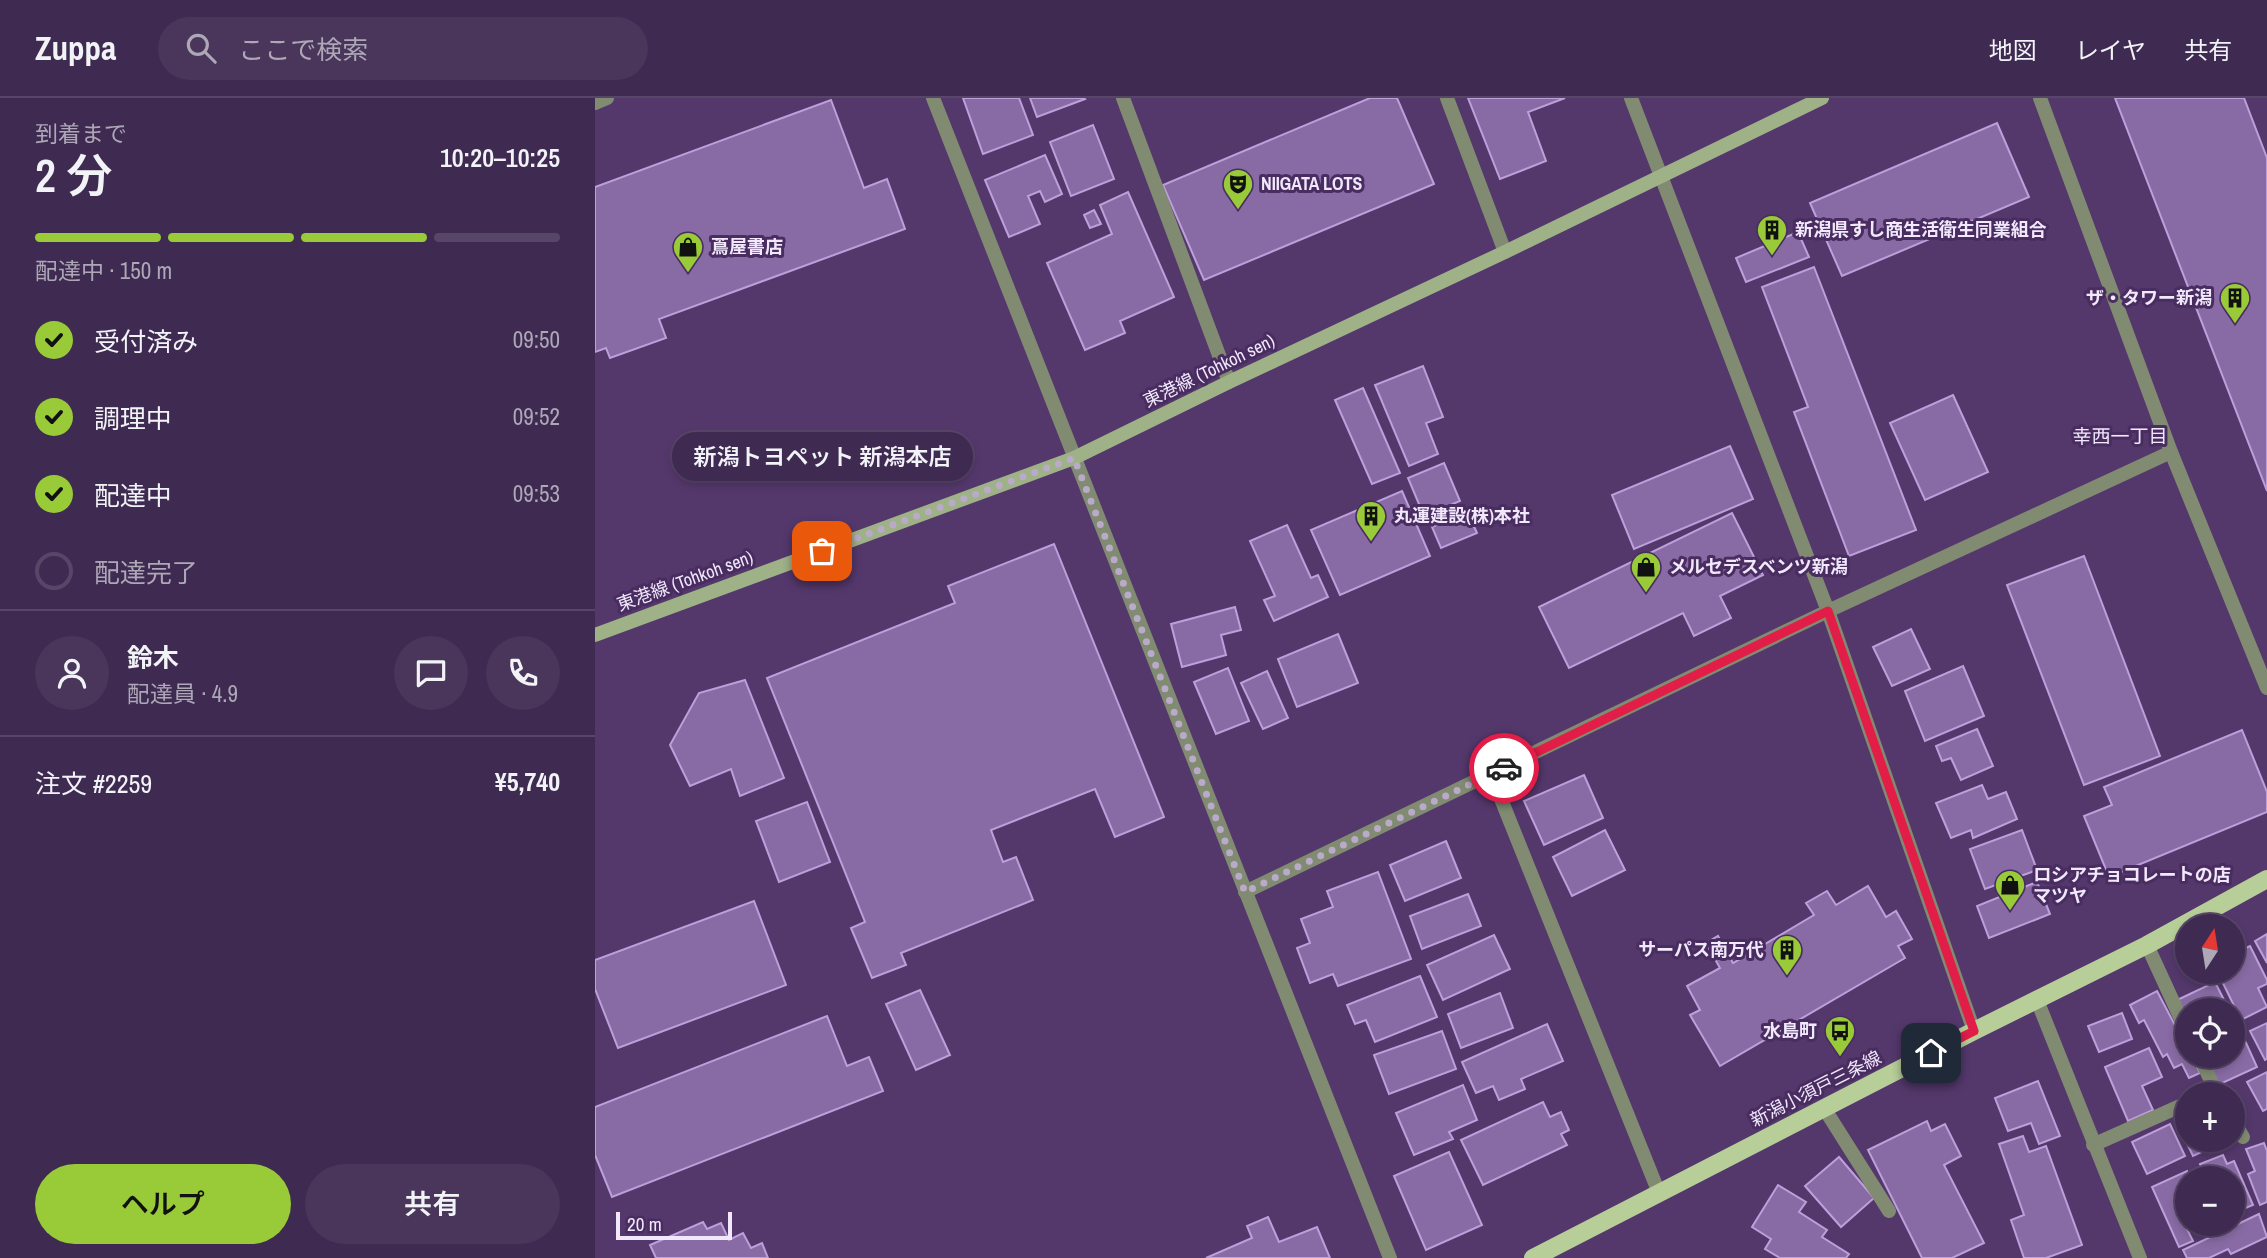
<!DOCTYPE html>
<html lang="ja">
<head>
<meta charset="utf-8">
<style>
  body { margin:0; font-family:"Archivo Narrow","Noto Sans JP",sans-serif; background:#4a365b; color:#f1f3f6; height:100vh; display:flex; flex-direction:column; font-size:26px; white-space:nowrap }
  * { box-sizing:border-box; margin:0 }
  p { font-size:23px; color:#ada7b7 }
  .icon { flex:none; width:38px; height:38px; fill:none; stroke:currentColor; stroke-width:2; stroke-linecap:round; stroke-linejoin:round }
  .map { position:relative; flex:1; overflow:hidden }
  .sheet { display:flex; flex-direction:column; background:#3f2a51; width:595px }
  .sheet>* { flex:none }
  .needle { width:46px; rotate:12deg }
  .controls { position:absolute; left:1580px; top:816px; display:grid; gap:14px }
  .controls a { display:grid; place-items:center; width:70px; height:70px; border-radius:50%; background:#3f2a51; box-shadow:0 4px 10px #0003,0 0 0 2px #584668; font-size:35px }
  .scale { position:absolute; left:21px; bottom:18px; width:116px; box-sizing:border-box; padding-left:7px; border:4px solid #f1e8fb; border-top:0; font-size:19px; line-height:24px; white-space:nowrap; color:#f1e8fb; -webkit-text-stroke:5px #492d61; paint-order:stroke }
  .pin { position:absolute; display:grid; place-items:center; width:60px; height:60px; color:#fff; margin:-30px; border-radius:14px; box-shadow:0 4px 10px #0006 }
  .courier { position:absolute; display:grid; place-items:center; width:70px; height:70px; margin:-35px; border:5px solid #e11d48; border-radius:50%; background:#fff; color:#222; box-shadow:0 2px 9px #0007 }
  .bubble { position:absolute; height:49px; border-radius:24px; background:#3f2a51; box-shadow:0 4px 10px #0003,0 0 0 2px #584668; font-size:23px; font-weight:600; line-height:49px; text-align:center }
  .overview em { font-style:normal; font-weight:600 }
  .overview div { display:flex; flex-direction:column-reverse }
  .overview { display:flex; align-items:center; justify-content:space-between; height:119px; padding:0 35px }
  h1 { font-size:46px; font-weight:600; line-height:52px }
  .bar { display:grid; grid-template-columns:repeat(4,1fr); gap:10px 7px; align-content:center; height:84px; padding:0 35px }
  .bar i { height:9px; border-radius:5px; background:#584668 }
  .bar .current { background:#98cb37 }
  .bar p { grid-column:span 4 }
  .line { display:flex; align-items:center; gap:18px; padding:0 35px; border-top:2px solid #584668 }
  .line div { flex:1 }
  .round { display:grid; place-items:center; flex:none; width:74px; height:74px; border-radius:37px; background:#4a365b }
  ol { padding:0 35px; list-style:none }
  li { display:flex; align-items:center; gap:21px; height:77px }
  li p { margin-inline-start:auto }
  li .icon { padding:7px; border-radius:50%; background:#98cb37; color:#111; stroke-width:4 }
  li:last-child { color:#ada7b7 }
  li i { width:38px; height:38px; border:4px solid #584668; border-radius:50% }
  .primary-button { display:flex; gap:14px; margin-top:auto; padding:14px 35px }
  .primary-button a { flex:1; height:80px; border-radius:42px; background:#98cb37; color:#111; font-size:28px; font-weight:600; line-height:80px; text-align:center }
  .primary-button a+a { background:#4a365b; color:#f1f3f6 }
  header { display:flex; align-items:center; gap:42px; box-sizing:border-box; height:98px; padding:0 35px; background:#3f2a51; border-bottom:2px solid #584668 }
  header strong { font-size:33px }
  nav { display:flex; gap:38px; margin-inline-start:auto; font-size:24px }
  .search { width:490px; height:63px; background:#4a365b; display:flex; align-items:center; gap:18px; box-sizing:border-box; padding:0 24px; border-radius:38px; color:#ada7b7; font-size:26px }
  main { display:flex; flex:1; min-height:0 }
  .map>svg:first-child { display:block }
  .building { fill:#886ba4; stroke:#bd9fdb; stroke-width:2 }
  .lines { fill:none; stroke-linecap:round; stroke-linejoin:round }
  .street { stroke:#808b71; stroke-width:14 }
  .secondary { stroke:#9fb187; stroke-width:14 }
  .primary { stroke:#b7ce98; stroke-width:18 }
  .done { stroke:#baaac9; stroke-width:7; stroke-dasharray:0 12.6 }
  .route { stroke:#e11d48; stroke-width:9 }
  .labels { text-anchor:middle; stroke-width:6; stroke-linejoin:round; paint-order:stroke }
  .poi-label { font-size:18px; font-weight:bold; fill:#f1e8fb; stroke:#492d61; text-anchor:start }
  .street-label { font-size:18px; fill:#f1e8fb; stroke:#492d61 }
  .neighbourhood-label { font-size:19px; fill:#f1e8fb; stroke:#492d61 }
</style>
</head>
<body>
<header>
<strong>Zuppa</strong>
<div class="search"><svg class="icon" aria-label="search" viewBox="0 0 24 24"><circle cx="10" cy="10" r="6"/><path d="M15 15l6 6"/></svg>ここで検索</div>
<nav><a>地図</a><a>レイヤ</a><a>共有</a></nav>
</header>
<main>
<section class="sheet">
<div class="overview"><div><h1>2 分</h1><p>到着まで</p></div><em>10:20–10:25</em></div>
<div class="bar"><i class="current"></i><i class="current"></i><i class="current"></i><i></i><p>配達中 · 150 m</p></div>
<ol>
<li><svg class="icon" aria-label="check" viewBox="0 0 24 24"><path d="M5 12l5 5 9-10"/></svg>受付済み<p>09:50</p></li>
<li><svg class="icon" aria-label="check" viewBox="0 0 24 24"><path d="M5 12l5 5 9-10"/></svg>調理中<p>09:52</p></li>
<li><svg class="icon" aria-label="check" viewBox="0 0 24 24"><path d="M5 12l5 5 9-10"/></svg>配達中<p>09:53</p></li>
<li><i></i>配達完了</li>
</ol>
<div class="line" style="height:126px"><a class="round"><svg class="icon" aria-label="person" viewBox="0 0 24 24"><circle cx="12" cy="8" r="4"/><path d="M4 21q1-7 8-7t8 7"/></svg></a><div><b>鈴木</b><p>配達員 · 4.9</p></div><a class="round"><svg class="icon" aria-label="chat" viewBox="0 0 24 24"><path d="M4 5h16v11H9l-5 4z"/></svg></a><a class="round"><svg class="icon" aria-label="phone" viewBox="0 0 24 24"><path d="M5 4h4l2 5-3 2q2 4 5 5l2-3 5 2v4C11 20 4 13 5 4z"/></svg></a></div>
<div class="line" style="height:91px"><div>注文 #2259</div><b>¥5,740</b></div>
<div class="primary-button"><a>ヘルプ</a><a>共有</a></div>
</section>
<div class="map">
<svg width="1672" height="1160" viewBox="0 0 1672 1160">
  <rect width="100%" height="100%" fill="#54386c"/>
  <g class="building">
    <polygon points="368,0 424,0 438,37 388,56"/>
    <polygon points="435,0 489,0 490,1 442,19"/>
    <polygon points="775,0 802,0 839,86 609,182 568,87"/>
    <polygon points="873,0 970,0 933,14 951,63 905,81"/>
    <polygon points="1520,0 1649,0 1672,60 1672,393"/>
    <polygon points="236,2 269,90 292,81 310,131 64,221 71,240 15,260 11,250 0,254 0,89"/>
    <polygon points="1402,25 1434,99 1247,178 1215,105"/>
    <polygon points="498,27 519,81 476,98 455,44"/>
    <polygon points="450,57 467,96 450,104 445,93 433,98 445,126 414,139 390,82"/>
    <polygon points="533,94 579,199 525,223 530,235 490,252 452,165 517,136 505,107"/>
    <polygon points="499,112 506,126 495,130 489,117"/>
    <polygon points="1203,134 1214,159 1151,184 1141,160"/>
    <polygon points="1219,169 1321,432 1254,458 1199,314 1213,309 1167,189"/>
    <polygon points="828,268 848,319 831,325 843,356 814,368 780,287"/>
    <polygon points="768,290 805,375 777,386 740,302"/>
    <polygon points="1358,297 1393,374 1330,402 1295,325"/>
    <polygon points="1135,348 1158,401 1039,451 1017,397"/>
    <polygon points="849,365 865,403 829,418 813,380"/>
    <polygon points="807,393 835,458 745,497 716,432"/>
    <polygon points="872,413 882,435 846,450 837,429"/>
    <polygon points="1137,415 1168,477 1125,498 1136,520 1099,538 1088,515 974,570 944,509"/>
    <polygon points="692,427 716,480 723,477 733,499 679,523 669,502 680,498 655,443"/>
    <polygon points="459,446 569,719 520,739 500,691 396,732 408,764 421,759 438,802 306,855 311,867 277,880 256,830 270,824 172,580 360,505 353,488"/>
    <polygon points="1489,458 1565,658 1489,687 1412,487"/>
    <polygon points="640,509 646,532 626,537 631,557 587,569 576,526"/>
    <polygon points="1316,531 1335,571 1297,588 1278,549"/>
    <polygon points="743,536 763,585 702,609 683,561"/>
    <polygon points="1368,568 1389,618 1330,643 1310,593"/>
    <polygon points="633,570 654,623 621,636 599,584"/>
    <polygon points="672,573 693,620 668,631 646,585"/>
    <polygon points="150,582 189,680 145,698 136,671 95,688 75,647 104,595"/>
    <polygon points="1382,631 1398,668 1366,682 1356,660 1347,663 1341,648"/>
    <polygon points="1647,632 1672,694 1672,714 1514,779 1489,718 1517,707 1509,689"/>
    <polygon points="989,677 1008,720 949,747 929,703"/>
    <polygon points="1387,687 1393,701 1411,694 1422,721 1378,740 1376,732 1356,740 1341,705"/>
    <polygon points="212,704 235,764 184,784 161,723"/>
    <polygon points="1010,732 1030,772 977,798 958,759"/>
    <polygon points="1427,732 1442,772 1390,791 1375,751"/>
    <polygon points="851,743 866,780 810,803 795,767"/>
    <polygon points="783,774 816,861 743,888 738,876 715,885 702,850 715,845 706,821 738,809 732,793"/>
    <polygon points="1442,784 1455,816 1394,840 1382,808"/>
    <polygon points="1273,788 1291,819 1301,813 1317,841 1303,848 1310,860 1125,968 1095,917 1105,912 1092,888 1125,870 1111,845 1123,838 1138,865 1219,817 1211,805 1232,793 1241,807"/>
    <polygon points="873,796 886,828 827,851 815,818"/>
    <polygon points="159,803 191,887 23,950 0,891 0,862"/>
    <polygon points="1672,836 1672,865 1660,843"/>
    <polygon points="899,837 915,871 848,902 832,867"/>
    <polygon points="1655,848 1672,882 1672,886 1663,890 1672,909 1646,922 1622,873 1638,873 1638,856"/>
    <polygon points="825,878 842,919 780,944 771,922 760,926 752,907"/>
    <polygon points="1620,884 1634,912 1592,912 1592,928 1580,903"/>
    <polygon points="325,892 355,957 321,972 291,906"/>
    <polygon points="1562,893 1592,950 1592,957 1596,957 1605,975 1594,980 1587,966 1579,970 1572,956 1568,959 1549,922 1544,925 1535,907"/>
    <polygon points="905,895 918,930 866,950 853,916"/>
    <polygon points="1527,915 1537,941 1504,954 1493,928"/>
    <polygon points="232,918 252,968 274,959 288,993 17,1099 0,1057 0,1009"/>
    <polygon points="1672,925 1672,961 1670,962 1655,933"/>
    <polygon points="952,926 968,963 926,981 930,991 904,1002 898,988 881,995 867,964"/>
    <polygon points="847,933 861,971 794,996 779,957"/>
    <polygon points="1647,936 1662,969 1623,987 1609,957 1638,957 1638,940"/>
    <polygon points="1554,950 1567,979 1547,988 1558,1012 1533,1023 1510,969"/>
    <polygon points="1672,974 1672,1011 1668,1013 1652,984"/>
    <polygon points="1443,983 1465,1038 1444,1046 1436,1025 1413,1033 1400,1000"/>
    <polygon points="868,987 882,1022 854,1034 858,1041 819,1057 801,1015"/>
    <polygon points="948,1004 955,1019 966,1014 974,1032 966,1036 972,1047 888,1087 866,1042"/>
    <polygon points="1592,1020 1592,1041 1635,1041 1598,1058 1582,1025"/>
    <polygon points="1332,1023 1336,1033 1350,1026 1366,1058 1349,1067 1389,1145 1357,1160 1327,1160 1273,1052"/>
    <polygon points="1575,1026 1590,1058 1552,1076 1537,1044"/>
    <polygon points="1428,1038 1434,1054 1451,1048 1487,1147 1451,1160 1429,1160 1416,1122 1429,1117 1404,1046"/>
    <polygon points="1669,1045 1672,1053 1672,1104 1665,1107 1653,1076 1660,1073 1651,1051"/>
    <polygon points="854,1054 887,1127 831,1152 799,1078"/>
    <polygon points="1628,1057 1632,1066 1639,1063 1658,1107 1638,1115 1638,1080 1611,1080 1605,1066"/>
    <polygon points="1244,1059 1279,1100 1246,1129 1210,1088"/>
    <polygon points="1592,1073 1595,1080 1592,1080 1592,1125 1600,1125 1591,1129 1598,1143 1584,1149 1557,1089"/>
    <polygon points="1183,1087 1211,1104 1204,1114 1232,1132 1227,1139 1254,1156 1251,1160 1185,1160 1170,1151 1176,1141 1157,1129"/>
    <polygon points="1664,1116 1672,1139 1636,1156 1633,1151 1614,1160 1592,1160 1588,1152"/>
    <polygon points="673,1119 684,1144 722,1129 735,1160 611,1160 657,1140 652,1128"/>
    <polygon points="108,1124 112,1131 126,1125 134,1142 148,1135 156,1150 167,1145 173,1160 61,1160 55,1147"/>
  </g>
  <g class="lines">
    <g class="street">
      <polyline points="338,0 795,1160"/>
      <polyline points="528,0 634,284"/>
      <polyline points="852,0 910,154"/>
      <polyline points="1036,0 1233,513 1379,933"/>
      <polyline points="1445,0 1576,354 1672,590"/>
      <polyline points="0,5 12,0"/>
      <polyline points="896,676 1064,1095"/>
      <polyline points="650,794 1233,513 1576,354"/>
      <polyline points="1552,847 1592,934"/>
      <polyline points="1442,902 1545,1160"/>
      <polyline points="1604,957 1622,996"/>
      <polyline points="1229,1010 1294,1113"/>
      <polyline points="1638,1022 1648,1039"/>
      <polyline points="1498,1047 1592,1005"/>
    </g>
    <polyline class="secondary" points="0,537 479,360 634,284 910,154 1227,0"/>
    <polyline class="primary" points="938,1160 1379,933 1552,847 1672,781"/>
  </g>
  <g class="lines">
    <polyline class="done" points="227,453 479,360 650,794 909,670"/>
    <polyline class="route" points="909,670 1233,513 1379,933 1336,955"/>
  </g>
  <defs>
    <g id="theatre-pin" transform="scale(1.575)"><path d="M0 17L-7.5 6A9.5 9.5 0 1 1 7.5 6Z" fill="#98cb37" stroke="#492d61"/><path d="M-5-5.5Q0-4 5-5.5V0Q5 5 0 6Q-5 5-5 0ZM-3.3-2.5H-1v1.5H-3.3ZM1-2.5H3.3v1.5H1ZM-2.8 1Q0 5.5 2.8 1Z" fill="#111"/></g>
    <g id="building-pin" transform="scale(1.575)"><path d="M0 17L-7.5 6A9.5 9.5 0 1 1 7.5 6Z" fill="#98cb37" stroke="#492d61"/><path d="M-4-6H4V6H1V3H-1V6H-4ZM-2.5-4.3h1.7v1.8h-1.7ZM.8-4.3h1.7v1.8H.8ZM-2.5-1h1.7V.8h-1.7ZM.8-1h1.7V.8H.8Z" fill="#111"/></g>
    <g id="shop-pin" transform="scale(1.575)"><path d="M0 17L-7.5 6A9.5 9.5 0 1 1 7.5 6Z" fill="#98cb37" stroke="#492d61"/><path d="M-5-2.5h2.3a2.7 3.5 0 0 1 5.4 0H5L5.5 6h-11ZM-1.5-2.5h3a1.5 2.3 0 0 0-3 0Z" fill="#111"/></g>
    <g id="bus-pin" transform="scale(1.575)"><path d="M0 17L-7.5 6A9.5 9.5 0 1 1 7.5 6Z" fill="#98cb37" stroke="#492d61"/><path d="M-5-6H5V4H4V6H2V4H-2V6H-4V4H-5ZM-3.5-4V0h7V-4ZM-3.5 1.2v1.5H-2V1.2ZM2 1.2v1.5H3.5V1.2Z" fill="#111"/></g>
  </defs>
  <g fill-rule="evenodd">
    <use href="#theatre-pin" x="643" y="86"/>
    <use href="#building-pin" x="1177" y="132"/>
    <use href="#shop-pin" x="93" y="149"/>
    <use href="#building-pin" x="1640" y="200"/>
    <use href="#building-pin" x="776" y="418"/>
    <use href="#shop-pin" x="1051" y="469"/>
    <use href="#shop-pin" x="1415" y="787"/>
    <use href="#building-pin" x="1192" y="852"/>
    <use href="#bus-pin" x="1245" y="933"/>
  </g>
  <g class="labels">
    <g class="poi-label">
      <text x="666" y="92">NIIGATA LOTS</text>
      <text x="1200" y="138">新潟県すし商生活衛生同業組合</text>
      <text x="116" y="155">蔦屋書店</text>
      <text x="1617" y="206" text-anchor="end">ザ・タワー新潟</text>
      <text x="799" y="424">丸運建設(株)本社</text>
      <text x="1074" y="475">メルセデスベンツ新潟</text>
      <text x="1438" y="783">ロシアチョコレートの店<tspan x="1438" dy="21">マツヤ</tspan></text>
      <text x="1169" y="858" text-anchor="end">サーパス南万代</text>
      <text x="1222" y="939" text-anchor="end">水島町</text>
    </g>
    <g class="street-label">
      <text transform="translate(614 273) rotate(-26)" y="6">東港線 (Tohkoh sen)</text>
      <text transform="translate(90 483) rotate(-20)" y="6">東港線 (Tohkoh sen)</text>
      <text transform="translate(1221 991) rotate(-27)" y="6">新潟小須戸三条線</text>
    </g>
    <g class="neighbourhood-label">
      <text x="1525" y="345">幸西一丁目</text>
    </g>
  </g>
</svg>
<div class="controls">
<a><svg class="needle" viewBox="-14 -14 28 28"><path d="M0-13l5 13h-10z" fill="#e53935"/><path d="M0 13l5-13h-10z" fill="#ada7b7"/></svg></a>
<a><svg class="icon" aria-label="locate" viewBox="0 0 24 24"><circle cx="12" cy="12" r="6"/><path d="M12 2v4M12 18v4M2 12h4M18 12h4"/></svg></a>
<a>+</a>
<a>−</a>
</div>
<div class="scale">20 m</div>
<div class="pin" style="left:227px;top:453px;background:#ea580c"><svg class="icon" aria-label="bag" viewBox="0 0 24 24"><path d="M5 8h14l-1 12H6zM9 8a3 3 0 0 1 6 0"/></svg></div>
<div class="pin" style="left:1336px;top:955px;background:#1f2937"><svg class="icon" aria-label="home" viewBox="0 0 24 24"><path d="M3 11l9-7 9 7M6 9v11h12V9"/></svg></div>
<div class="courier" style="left:909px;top:670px"><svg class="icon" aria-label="car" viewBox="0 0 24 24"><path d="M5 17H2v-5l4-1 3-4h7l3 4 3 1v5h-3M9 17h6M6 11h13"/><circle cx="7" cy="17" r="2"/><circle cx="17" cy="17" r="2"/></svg></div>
<div class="bubble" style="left:77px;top:334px;width:301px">新潟トヨペット 新潟本店</div>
</div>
</main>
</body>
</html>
